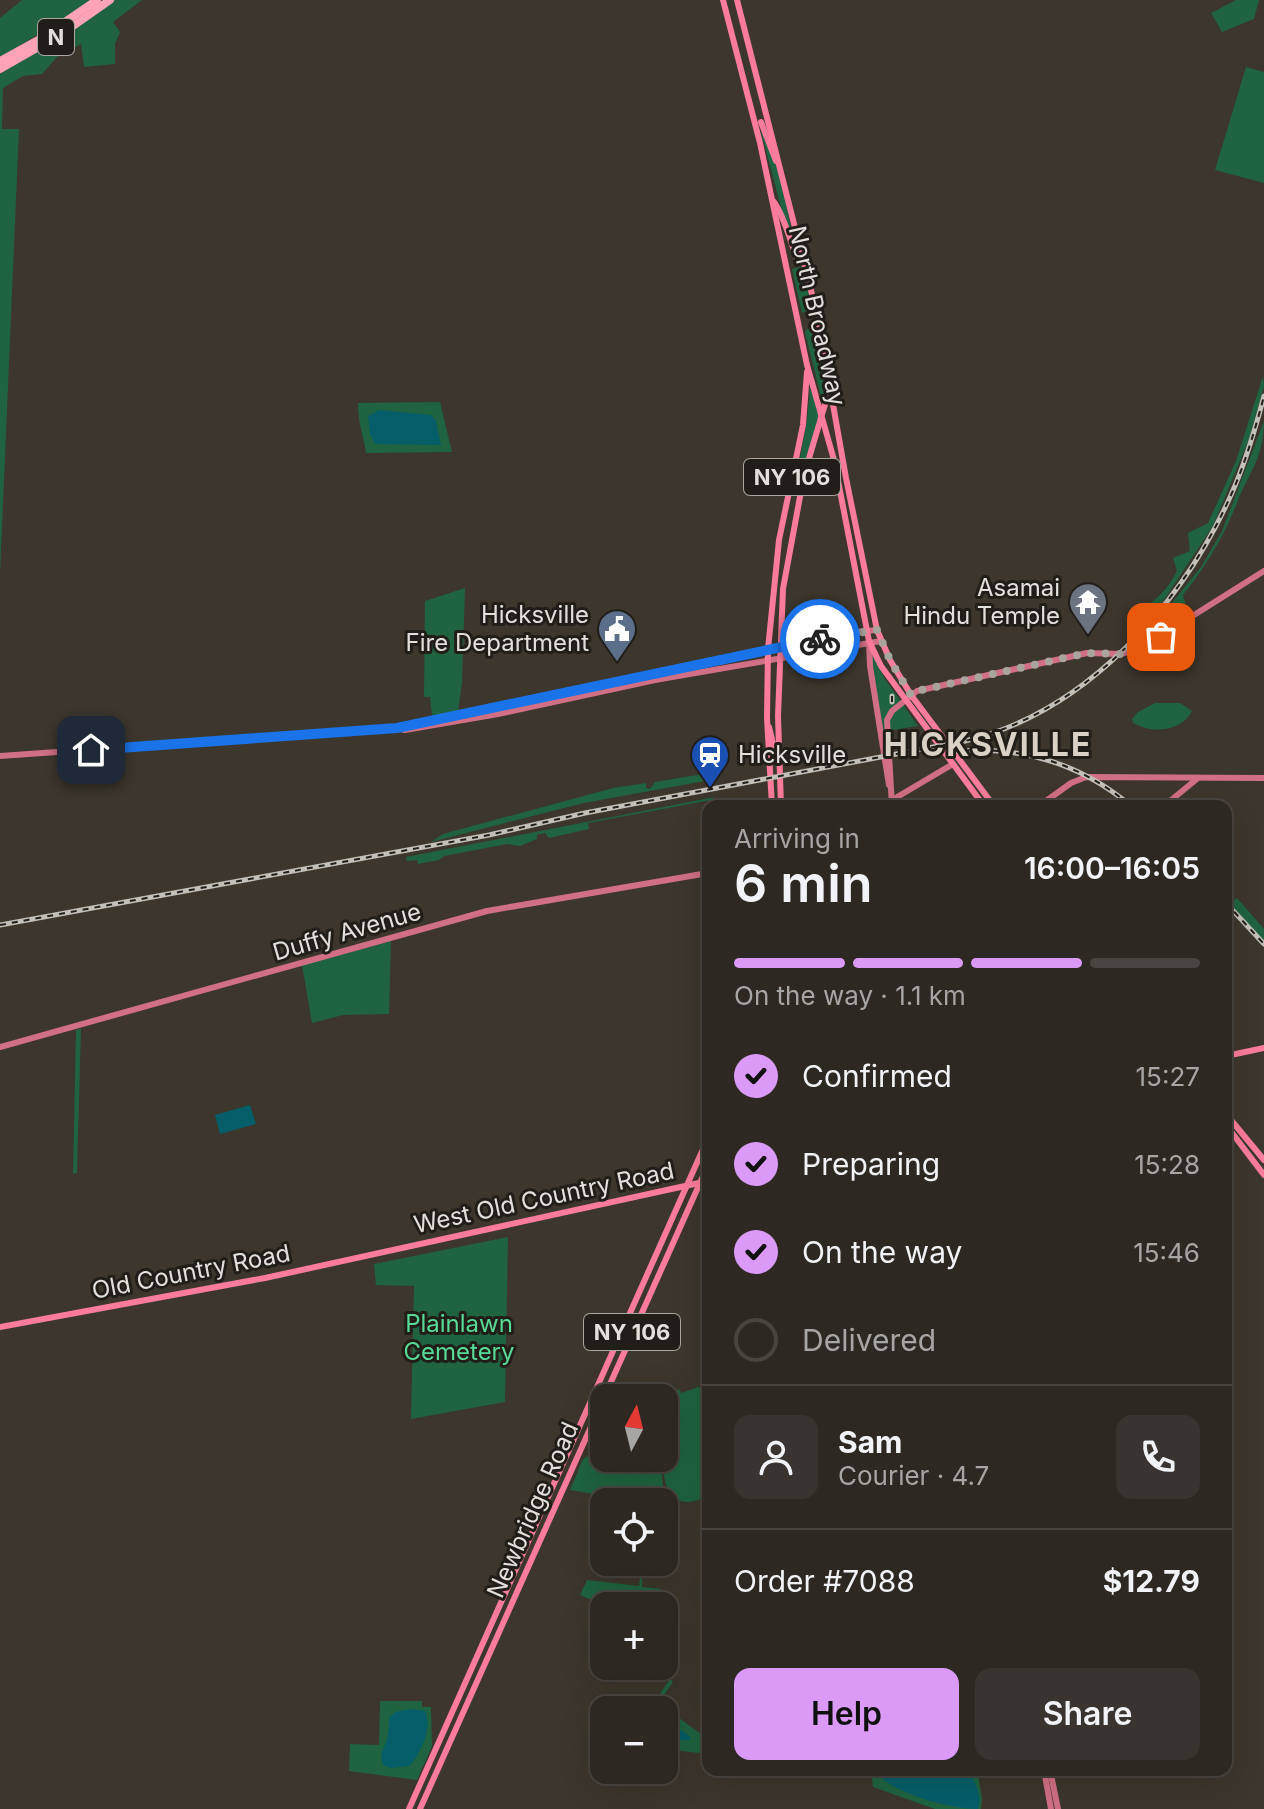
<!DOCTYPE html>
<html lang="en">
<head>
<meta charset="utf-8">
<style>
  body { margin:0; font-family:Inter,sans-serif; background:#39342f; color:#f1f3f6; height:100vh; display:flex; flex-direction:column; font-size:30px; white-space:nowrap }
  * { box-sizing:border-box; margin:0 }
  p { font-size:26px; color:#a7a6a5 }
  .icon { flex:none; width:44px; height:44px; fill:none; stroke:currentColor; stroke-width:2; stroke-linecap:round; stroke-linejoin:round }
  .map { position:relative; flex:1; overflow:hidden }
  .side { position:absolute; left:702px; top:800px; width:530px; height:976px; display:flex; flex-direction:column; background:#2d2822; border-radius:16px; box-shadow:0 8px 32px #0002,0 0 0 2px #484440 }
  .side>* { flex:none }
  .needle { width:52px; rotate:7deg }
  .controls { position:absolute; left:590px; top:1384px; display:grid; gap:16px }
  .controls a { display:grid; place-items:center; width:88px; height:88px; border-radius:16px; background:#2d2822; box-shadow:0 8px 32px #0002,0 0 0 2px #484440; font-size:40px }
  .pin { position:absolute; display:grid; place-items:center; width:68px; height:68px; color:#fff; margin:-34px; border-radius:16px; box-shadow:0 4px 12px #0006 }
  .courier { position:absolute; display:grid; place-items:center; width:80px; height:80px; margin:-40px; border:6px solid #1a73e8; border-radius:50%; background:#fff; color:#222; box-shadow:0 2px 10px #0007 }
  .summary em { font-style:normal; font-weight:600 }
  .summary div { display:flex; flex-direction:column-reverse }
  .summary { display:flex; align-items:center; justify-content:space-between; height:136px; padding:0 32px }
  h1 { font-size:52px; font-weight:600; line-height:60px }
  .bar { display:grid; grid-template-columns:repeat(4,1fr); gap:12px 8px; align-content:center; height:96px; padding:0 32px }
  .bar i { height:10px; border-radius:6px; background:#484440 }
  .bar .active { background:#da9af6 }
  .bar p { grid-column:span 4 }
  .line { display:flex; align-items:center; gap:20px; padding:0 32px; border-top:2px solid #484440 }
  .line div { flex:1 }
  .round { display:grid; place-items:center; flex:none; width:84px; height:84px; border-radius:16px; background:#39342f }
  ol { padding:0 32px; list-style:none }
  li { display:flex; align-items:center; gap:24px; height:88px }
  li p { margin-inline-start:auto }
  li .icon { padding:8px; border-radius:50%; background:#da9af6; color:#111; stroke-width:4 }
  li:last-child { color:#a7a6a5 }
  li i { width:44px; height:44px; border:4px solid #484440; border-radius:50% }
  .primary-button { display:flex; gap:16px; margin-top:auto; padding:16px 32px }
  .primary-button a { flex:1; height:92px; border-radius:16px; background:#da9af6; color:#111; font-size:32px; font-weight:600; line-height:92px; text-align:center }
  .primary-button a+a { background:#39342f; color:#f1f3f6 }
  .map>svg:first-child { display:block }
  .green { fill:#1f6340 }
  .water { fill:#065e68 }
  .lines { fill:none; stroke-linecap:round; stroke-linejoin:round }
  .secondary { stroke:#d16f85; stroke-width:6 }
  .primary { stroke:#fa7c9a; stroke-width:6 }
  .highway { stroke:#fea3b5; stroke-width:8 }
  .rail-casing { stroke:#c3bfb9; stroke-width:5 }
  .rail { stroke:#211e1a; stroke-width:2; stroke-dasharray:6; stroke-linecap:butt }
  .done { stroke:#a9a49d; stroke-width:8; stroke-dasharray:0 14.4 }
  .route { stroke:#1a73e8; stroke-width:10 }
  .labels { text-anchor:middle; stroke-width:6; stroke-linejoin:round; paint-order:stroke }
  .shield { fill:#211e1a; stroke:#a9a5a0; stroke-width:2 }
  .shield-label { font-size:22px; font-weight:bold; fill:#e3dfda }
  .street-label { font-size:24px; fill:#e3dfda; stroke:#211e1a }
  .poi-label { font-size:24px; fill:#e3dfda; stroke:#211e1a; text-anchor:end }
  .park-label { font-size:24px; fill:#57db96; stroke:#211e1a }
  .district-label { font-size:32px; font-weight:bold; letter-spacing:2px; fill:#d9d1c6; stroke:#211e1a }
</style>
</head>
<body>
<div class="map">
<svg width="1264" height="1809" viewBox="0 0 1264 1809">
  <rect width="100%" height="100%" fill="#3c362d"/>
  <g class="green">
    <polygon points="22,0 93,0 0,58 0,18"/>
    <polygon points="114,0 142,0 113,22 120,32 115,44 115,64 84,67 81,44 57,57 42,74 23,76 3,88 2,129 19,129 0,574 0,72 84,22"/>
    <polygon points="1236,0 1259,0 1254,19 1222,32 1211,13"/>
    <polygon points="1246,67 1264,72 1264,183 1215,170"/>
    <polygon points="761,132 763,132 781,179 795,248 789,237"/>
    <polygon points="803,266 812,309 802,313 792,269"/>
    <polygon points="808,328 812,331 826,393 823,405 805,332"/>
    <path d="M1263,376l1,11 -16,55 -35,84 -49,74 -22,25 -3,-15c17,-9 29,-21 38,-39l-4,-13 17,-7 -2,-18 20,-10 28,-62z"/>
    <polygon points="810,387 820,416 797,485 795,484 807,421"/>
    <path d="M440,402l12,50 -86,1c-3,-20 -8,-29 -8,-50z"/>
    <path d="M1264,421c-1,39 -14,49 -27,82 -14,35 -31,63 -54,92l4,16 -38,20 52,-64 21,-36z"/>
    <polygon points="465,588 462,683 458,712 432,715 430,697 424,697 425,601"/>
    <polygon points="871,650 885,679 918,726 881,732"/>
    <path d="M1155,703h25l12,8c-11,21 -39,23 -59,12l-1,-4 6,-7z"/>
    <polygon points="697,775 705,775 710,780 584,803 431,842 443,834 613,788 646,783 646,788 650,789 655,782"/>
    <polygon points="715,797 711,800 588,823 589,829 549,838 545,833 537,835 537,839 520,846 507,844 444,856 439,860 418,864 417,860 407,861 406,857"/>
    <polygon points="1226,894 1233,901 1237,898 1264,929 1264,941 1226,899"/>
    <polygon points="391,941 389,1014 343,1015 312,1023 302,965"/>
    <polygon points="81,1029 77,1173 73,1174 76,1030"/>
    <polygon points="508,1237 505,1402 411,1419 414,1286 376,1285 374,1264"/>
    <path d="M698,1387l10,3v104c-21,16 -41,7 -44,-19l10,-86 6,1 1,3z"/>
    <polygon points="604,1446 604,1458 650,1458 662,1475 663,1487 645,1499 618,1498 570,1490 583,1459"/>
    <polygon points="642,1564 642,1587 661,1589 661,1595 651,1604 653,1606 605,1606 580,1595 587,1580 639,1586"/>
    <polygon points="670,1679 673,1682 658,1703 708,1739 708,1754 664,1749 664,1710 649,1710"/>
    <polygon points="380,1701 422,1701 422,1707 431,1707 432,1746 417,1780 349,1771 350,1744 379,1745"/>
    <polygon points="871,1770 977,1770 982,1798 981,1809 935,1809 873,1787"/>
  </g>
  <g class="water">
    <polygon points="379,410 431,415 436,421 441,445 375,444 370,434 368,416"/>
    <polygon points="250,1105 256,1124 220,1134 215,1115"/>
    <path d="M411,1709l14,2c8,18 -4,40 -15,55l-20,2 -7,-3c-4,-13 1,-15 4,-26 2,-7 2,-15 2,-21l6,-6z"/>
    <polygon points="664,1717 690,1737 691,1740 664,1740"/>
    <path d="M881,1770h88c5,13 14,25 9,39 -26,0 -75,-13 -95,-30z"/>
  </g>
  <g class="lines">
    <g class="secondary">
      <polyline points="869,642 870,666 889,785"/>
      <polyline points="397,728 845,633 877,630"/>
      <polyline points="0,756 397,728 405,730 498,714 655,680 881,641"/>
      <polyline points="882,806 953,764"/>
      <polyline points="892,806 887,720 892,711 917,691 1087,653 1120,654 1140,649 1264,571"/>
      <polyline points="1039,806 1071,783 1086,777 1264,778"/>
      <polyline points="1164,806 1198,778"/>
      <polyline points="0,1047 487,911 708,873"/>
      <polyline points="1044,1770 1051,1809"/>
      <polyline points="1050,1770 1058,1809"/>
    </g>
    <g class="primary">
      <polyline points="723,0 760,143 807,365 834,460 869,641 881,666 984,806"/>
      <polyline points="737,0 817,314 846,478 877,630 890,660 911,695 994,806"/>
      <polyline points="761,122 776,161"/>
      <path d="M774,202c12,17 16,41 25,61"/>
      <polyline points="769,727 776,756 780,761"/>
      <polyline points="772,806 767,718 768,649 779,540 803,425 807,372"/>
      <polyline points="781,806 778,716 783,589 804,475 829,391"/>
      <polyline points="1226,1056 1264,1048"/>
      <polyline points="1226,1114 1264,1160"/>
      <polyline points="1226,1125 1264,1175"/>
      <polyline points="0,1327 265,1278 708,1181"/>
      <polyline points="409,1809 708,1138"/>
      <polyline points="420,1809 708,1165"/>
    </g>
    <g class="highway">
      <polyline points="0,61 40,39 97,0"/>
      <polyline points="0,69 63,33 110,0"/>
    </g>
    <g class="rail-casing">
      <g id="rail">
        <polyline points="892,696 892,702"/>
        <path d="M956,751c66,-5 124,12 175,55"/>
        <polyline points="1226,903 1264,944"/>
        <path d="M0,925l489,-90 96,-22 380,-72c120,-28 217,-136 266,-246 14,-31 24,-65 33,-99"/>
      </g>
    </g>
    <use href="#rail" class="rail"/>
  </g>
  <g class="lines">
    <polyline class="done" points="820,639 877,630 890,660 911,695 917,691 1087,653 1120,654 1134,651 1161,637"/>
    <polyline class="route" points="91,750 397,728 820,639"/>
  </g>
  <defs>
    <g id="temple-pin" transform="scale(2)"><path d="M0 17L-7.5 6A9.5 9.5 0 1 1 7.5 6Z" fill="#6b7280" stroke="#211e1a"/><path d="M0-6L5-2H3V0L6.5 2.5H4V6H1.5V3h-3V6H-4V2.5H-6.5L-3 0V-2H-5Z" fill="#fff"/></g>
    <g id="civic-pin" transform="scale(2)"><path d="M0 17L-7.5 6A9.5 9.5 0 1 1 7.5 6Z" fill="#5c6f8a" stroke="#211e1a"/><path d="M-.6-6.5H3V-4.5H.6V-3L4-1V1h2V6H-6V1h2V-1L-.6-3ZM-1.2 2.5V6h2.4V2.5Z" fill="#fff"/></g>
    <g id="station-pin" transform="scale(2)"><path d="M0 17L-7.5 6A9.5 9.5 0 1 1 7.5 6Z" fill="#1a4fb4" stroke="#211e1a"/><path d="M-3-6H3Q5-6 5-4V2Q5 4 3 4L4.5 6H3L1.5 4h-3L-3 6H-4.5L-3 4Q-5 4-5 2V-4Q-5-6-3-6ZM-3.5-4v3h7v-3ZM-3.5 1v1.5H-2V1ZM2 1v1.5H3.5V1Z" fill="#fff"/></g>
  </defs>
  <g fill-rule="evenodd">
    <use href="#temple-pin" x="1088" y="602"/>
    <use href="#civic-pin" x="617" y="629"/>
    <use href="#station-pin" x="710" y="755"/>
  </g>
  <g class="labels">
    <g class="shield">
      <rect x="38" y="19" width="36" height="36" rx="6"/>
      <rect x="744" y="459" width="96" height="36" rx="6"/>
      <rect x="584" y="1314" width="96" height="36" rx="6"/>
    </g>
    <g class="shield-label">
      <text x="56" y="45">N</text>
      <text x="792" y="485">NY 106</text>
      <text x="632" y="1340">NY 106</text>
    </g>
    <g class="street-label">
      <text transform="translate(817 316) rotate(77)" y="8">North Broadway</text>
      <text transform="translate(347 932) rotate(-16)" y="8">Duffy Avenue</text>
      <text transform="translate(544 1198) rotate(-12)" y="8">West Old Country Road</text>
      <text transform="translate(191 1272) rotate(-11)" y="8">Old Country Road</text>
      <text transform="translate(533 1510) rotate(-66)" y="8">Newbridge Road</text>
    </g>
    <g class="poi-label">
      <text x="1060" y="596">Asamai<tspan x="1060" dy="28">Hindu Temple</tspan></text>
      <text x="589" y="623">Hicksville<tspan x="589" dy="28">Fire Department</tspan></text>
      <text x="738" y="763" text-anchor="start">Hicksville</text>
    </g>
    <g class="park-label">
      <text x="459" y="1332">Plainlawn<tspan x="459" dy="28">Cemetery</tspan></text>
    </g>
    <g class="district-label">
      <text x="988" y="756">HICKSVILLE</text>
    </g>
  </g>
</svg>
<div class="controls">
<a><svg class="needle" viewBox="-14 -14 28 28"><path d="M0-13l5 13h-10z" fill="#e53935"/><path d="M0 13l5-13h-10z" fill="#a7a6a5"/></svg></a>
<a><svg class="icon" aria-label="locate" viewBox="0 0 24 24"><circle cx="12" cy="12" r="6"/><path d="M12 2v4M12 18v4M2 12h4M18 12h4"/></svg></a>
<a>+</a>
<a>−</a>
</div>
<div class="pin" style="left:1161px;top:637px;background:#ea580c"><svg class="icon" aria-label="bag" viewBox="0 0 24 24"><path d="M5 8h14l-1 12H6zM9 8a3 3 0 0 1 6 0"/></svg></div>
<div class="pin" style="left:91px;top:750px;background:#1f2937"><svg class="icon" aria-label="home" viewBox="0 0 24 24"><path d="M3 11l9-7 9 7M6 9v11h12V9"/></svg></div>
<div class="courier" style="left:820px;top:639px"><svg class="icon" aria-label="bike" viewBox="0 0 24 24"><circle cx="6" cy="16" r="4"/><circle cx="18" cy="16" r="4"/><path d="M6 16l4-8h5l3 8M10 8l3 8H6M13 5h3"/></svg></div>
<section class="side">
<div class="summary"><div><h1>6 min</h1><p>Arriving in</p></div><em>16:00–16:05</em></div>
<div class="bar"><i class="active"></i><i class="active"></i><i class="active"></i><i></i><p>On the way · 1.1 km</p></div>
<ol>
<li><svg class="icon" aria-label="check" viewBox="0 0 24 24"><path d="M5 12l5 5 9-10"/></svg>Confirmed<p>15:27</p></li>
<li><svg class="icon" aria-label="check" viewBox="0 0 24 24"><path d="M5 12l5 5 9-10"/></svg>Preparing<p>15:28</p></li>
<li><svg class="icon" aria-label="check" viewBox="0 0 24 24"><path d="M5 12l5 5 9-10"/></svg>On the way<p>15:46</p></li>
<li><i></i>Delivered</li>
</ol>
<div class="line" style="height:144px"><a class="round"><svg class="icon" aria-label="person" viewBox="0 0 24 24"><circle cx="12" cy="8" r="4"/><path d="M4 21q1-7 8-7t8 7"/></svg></a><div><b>Sam</b><p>Courier · 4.7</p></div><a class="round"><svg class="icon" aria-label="phone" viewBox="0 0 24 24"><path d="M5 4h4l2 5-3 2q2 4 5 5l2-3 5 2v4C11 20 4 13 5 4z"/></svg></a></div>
<div class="line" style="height:104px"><div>Order #7088</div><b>$12.79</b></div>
<div class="primary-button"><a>Help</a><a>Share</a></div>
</section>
</div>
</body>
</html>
